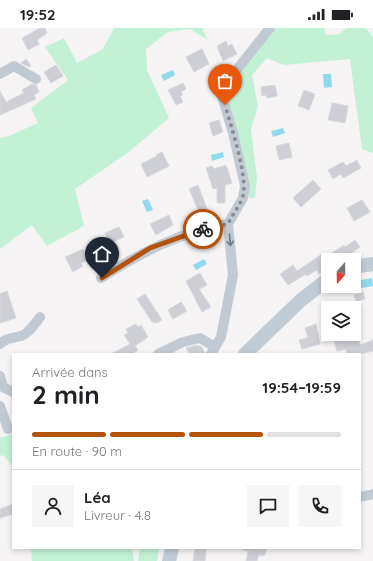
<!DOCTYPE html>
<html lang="fr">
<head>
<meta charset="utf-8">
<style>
  body { margin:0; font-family:Quicksand,sans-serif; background:#f6f6f6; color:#202124; height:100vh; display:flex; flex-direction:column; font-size:15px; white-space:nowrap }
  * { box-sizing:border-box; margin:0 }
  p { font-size:13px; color:#757577 }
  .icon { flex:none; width:22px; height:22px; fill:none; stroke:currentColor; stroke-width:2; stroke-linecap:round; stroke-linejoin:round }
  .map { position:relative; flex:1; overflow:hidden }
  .drawer { position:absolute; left:12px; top:325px; width:349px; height:196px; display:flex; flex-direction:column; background:#fff; border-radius:0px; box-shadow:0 2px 6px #0003 }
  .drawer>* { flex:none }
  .needle { width:26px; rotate:200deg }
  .controls { position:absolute; left:321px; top:225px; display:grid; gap:8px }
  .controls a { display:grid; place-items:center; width:40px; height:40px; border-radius:0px; background:#fff; box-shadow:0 2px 6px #0003; font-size:20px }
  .pin { position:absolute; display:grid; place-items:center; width:34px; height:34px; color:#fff; margin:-41px -17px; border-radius:50% 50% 50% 0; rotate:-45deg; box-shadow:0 0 4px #0007 }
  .pin .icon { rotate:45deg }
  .courier { position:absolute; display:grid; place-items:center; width:40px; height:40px; margin:-20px; border:3px solid #b45309; border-radius:50%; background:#fff; color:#222; box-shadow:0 1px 5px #0007 }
  .headline em { font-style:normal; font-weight:800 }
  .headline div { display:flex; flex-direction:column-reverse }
  .headline { display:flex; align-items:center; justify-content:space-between; height:68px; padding:0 20px }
  h1 { font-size:26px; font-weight:800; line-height:30px }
  .bar { display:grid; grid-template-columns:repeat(4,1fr); gap:6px 4px; align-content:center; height:48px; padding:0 20px }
  .bar i { height:5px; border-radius:3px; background:#e0e0e0 }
  .bar .selected { background:#b45309 }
  .bar p { grid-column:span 4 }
  .line { display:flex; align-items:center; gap:10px; padding:0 20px; border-top:1px solid #e0e0e0 }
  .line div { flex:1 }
  .round { display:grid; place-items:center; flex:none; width:42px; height:42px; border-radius:0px; background:#f6f6f6 }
  .status { display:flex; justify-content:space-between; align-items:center; height:28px; padding:0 20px; background:#fff; direction:ltr }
  .status svg { height:11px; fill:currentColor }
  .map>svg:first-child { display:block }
  .green { fill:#c3f1d5 }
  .water { fill:#90daee }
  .building { fill:#cdcfd5; stroke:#d7d9de }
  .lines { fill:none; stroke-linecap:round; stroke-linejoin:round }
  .street { stroke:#c1cad2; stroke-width:10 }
  .secondary { stroke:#c1cbd6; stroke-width:14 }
  .oneway { stroke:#6e7983 }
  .done { stroke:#868d94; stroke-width:4; stroke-dasharray:0 7.2 }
  .route { stroke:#b45309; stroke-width:5 }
</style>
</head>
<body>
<div class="status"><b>19:52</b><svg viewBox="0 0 49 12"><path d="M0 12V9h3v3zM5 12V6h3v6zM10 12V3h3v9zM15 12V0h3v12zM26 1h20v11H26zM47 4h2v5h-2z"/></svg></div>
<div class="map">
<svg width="373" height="533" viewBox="0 0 373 533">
  <rect width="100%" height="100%" fill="#f5f3f3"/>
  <g class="green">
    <polygon points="114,0 202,0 208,12 190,1 168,4 146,21 147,42 169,90 126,126 75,161 84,198 47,218 32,197 0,221 0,110 9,108 38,95 31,80 68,52 45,19 64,10 77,35 103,21"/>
    <polygon points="276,0 324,0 326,7 339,6 347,0 366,0 373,9 373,125 362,121 350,31 284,37 267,30 252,47 258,78 251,101 257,149 255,169 249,171 247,150 227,66 230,57"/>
    <polygon points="13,406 13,439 3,427 0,428 0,410"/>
    <polygon points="31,520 132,520 134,533 32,533"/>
    <polygon points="140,520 159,520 157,533 138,533"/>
  </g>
  <g class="water">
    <polygon points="173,42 175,47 164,53 161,47"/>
    <polygon points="323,46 331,46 332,59 324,60"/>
    <polygon points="283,100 285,105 273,109 271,103"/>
    <polygon points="223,124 224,129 212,133 211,127"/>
    <polygon points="148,171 153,182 147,184 142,173"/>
    <polygon points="204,231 207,236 196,242 193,237"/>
    <polygon points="372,250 373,258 357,261 356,253"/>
  </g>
  <g class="building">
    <polygon points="40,0 45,0 47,5 37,12 39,16 28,22 22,10"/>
    <polygon points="226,13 228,18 232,16 237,26 223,33 217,18"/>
    <polygon points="202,21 209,36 194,44 186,29"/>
    <polygon points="26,31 31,38 29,39 21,35"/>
    <polygon points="56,37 63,48 51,55 44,44"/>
    <polygon points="183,55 186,61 181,64 183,67 180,68 183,74 176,77 168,62"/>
    <polygon points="32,56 36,57 39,64 34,67 36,71 0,87 0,63 6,74 24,65 22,62"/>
    <polygon points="275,57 277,68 267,70 266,67 262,68 261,59"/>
    <polygon points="304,62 315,66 309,82 298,78"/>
    <polygon points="332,75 348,78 345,95 328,92"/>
    <polygon points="219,92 223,104 213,108 209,95"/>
    <polygon points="289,115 292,129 279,132 276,118"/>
    <polygon points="162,124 169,138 147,149 141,136 157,128 156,127"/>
    <polygon points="357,132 361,140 343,150 341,146 333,151 328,142 343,134 346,138"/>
    <polygon points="226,137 232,155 225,157 225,175 217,175 217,160 213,161 206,140 212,138 214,141"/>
    <polygon points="313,152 321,161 301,179 293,170"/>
    <polygon points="198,157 207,181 199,184 189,161"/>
    <polygon points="362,172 370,184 354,193 347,180"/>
    <polygon points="169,187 173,197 156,207 150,196"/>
    <polygon points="119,199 124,209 110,215 105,205"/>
    <polygon points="355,212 360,219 350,226 351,228 346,232 328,232 328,240 319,246 317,242 307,248 306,246 288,257 280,246 293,237 297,243 322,226 324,230 344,217 345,219"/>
    <polygon points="83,221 88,232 81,235 83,238 73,244 65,229"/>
    <polygon points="200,245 207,257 199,261 211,279 202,284 186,253"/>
    <polygon points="7,263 16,290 0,295 0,266"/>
    <polygon points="363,264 365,271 356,274 354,267"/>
    <polygon points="145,266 162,292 157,295 152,294 137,271"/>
    <polygon points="181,274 187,283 173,291 168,282"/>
    <polygon points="136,296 138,299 141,297 148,309 135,318 138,322 132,326 111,326 130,316 124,307 128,305 126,301"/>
    <polygon points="316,296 320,316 302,321 299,312 308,310 305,300"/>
    <polygon points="357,305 360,317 373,312 373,323 361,326 347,326 346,321 337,323 334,311"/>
    <polygon points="197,317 202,319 205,326 190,326 186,320"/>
    <polygon points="13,476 13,486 0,490 0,481"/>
    <polygon points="195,520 206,520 205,533 193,533"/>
    <polygon points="243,520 267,520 264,528 259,527 257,533 246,533 248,524 251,524 242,522"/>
  </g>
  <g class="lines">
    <g class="street">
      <polyline points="0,46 14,38 36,51"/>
      <path d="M101,250c39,-25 81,-47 127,-54"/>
      <path d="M0,316c6,-6 13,-6 21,-8 8,-3 14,-12 19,-19"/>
      <polyline points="158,326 183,314 200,310 215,319"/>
      <polyline points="211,326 221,309 233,247 228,196 243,170 245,158 233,105 222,68 223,59 270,0"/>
      <polyline points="0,348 3,359 13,364"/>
      <polyline points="0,378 8,401"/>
      <polyline points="360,469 373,466"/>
    </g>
    <g class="secondary">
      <polyline points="354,239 373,236"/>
      <polyline points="245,326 300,273 328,251"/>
      <polyline points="169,533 172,520"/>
    </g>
  </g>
  <defs><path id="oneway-shaft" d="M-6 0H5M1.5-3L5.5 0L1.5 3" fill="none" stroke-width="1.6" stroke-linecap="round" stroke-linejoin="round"/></defs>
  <use class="oneway" href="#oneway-shaft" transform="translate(230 212) rotate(85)"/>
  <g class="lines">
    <path class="done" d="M203,201l25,-5c4,-9 12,-18 15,-28 5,-19 -12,-70 -18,-91"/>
    <polyline class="route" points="102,250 150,220 203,201"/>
  </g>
</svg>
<div class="controls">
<a><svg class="needle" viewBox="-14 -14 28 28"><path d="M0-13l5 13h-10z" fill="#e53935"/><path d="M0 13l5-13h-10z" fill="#757577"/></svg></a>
<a><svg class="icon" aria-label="layers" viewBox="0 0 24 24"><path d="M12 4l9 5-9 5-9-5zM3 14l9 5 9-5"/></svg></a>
</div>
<div class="pin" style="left:225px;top:77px;background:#ea580c"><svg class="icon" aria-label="bag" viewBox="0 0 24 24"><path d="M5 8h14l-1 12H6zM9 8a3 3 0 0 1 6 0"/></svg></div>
<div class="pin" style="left:102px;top:250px;background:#1f2937"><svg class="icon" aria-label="home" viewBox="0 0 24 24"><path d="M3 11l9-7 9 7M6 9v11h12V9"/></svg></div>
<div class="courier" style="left:203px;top:201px"><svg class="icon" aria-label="bike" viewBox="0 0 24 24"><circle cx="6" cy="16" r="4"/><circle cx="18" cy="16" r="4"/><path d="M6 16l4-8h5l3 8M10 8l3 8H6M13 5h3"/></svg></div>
<section class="drawer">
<div class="headline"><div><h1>2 min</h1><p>Arrivée dans</p></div><em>19:54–19:59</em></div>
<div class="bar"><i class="selected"></i><i class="selected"></i><i class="selected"></i><i></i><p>En route · 90 m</p></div>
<div class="line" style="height:72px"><a class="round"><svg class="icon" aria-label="person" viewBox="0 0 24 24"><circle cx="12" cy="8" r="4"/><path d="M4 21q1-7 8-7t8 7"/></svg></a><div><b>Léa</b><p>Livreur · 4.8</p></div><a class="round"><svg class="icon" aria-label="chat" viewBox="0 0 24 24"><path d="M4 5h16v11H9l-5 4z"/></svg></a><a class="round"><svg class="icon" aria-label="phone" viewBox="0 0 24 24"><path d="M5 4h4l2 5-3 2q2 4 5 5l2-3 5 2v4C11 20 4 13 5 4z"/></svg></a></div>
</section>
</div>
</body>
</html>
